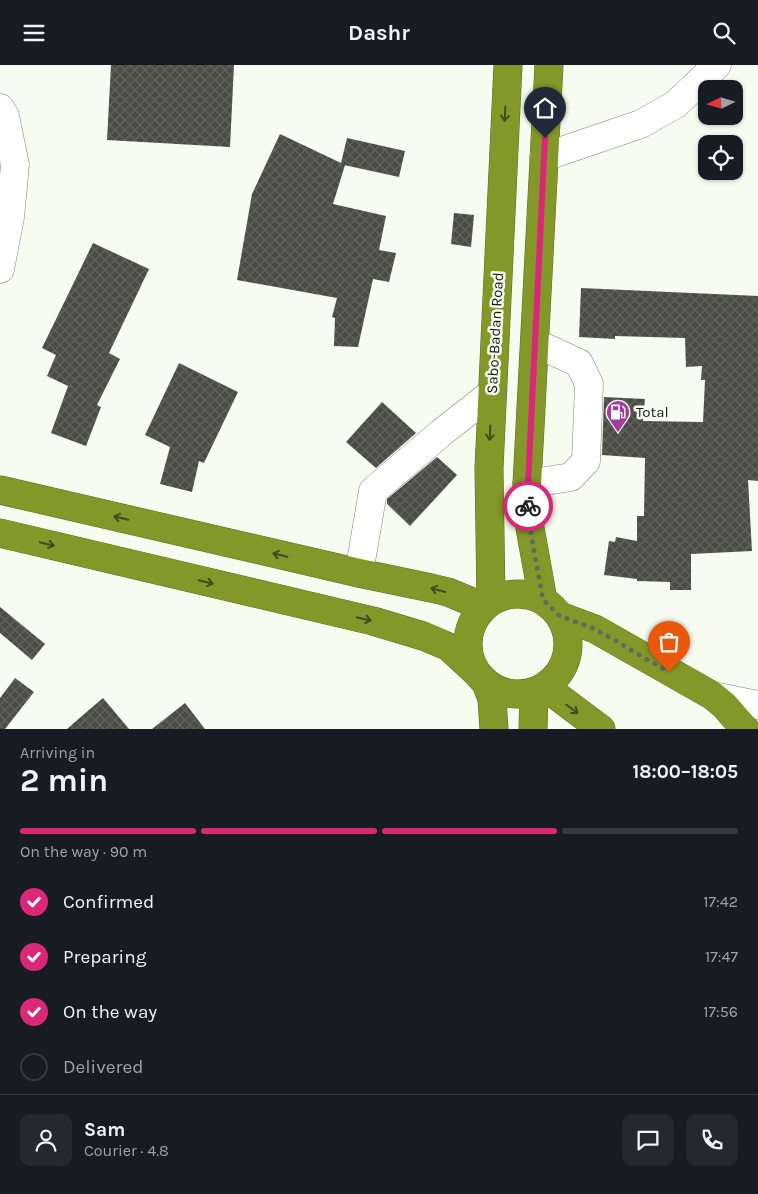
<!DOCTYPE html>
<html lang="en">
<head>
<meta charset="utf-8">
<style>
  body { margin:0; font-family:Karla,sans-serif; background:#242831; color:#f1f3f6; height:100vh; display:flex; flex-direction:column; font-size:19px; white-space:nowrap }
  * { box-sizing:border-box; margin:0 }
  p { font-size:16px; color:#9ea1a6 }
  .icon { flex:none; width:28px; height:28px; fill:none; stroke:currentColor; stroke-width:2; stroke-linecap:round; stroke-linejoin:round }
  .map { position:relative; height:664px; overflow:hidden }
  .sheet { display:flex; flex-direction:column; background:#171b24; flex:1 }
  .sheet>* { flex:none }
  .needle { width:32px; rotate:265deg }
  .buttons { position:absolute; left:698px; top:15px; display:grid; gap:10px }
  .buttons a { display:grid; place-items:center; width:45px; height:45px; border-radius:10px; background:#171b24; box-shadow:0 1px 4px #0004; font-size:25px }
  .pin { position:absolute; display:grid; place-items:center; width:42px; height:42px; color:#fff; margin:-51px -21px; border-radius:50% 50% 50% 0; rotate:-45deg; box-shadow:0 0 5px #0007 }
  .pin .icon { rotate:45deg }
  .courier { position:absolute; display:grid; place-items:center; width:50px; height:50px; margin:-25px; border:4px solid #db2777; border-radius:50%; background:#fff; color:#222; box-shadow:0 1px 6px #0007 }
  .headline em { font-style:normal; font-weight:700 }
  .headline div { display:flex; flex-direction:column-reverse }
  .headline { display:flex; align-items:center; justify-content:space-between; height:85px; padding:0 20px }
  h1 { font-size:32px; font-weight:700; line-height:38px }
  .bar { display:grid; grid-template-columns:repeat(4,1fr); gap:8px 5px; align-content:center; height:60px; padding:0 20px }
  .bar i { height:6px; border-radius:4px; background:#363941 }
  .bar .current { background:#db2777 }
  .bar p { grid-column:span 4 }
  .line { display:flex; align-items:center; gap:12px; padding:0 20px; border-top:1px solid #363941 }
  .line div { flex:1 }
  .round { display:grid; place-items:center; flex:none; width:52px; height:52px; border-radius:10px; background:#242831 }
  ol { padding:0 20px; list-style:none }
  li { display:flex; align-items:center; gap:15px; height:55px }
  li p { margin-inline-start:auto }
  li .icon { padding:5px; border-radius:50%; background:#db2777; color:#fff; stroke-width:4 }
  li:last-child { color:#9ea1a6 }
  li i { width:28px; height:28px; border:2px solid #363941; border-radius:50% }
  header { display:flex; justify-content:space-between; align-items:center; height:65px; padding:0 20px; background:#171b24; font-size:22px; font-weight:700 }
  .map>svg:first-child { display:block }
  .building { fill:url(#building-cross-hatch) }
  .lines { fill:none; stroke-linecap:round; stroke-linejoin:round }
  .minor-casing { stroke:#808379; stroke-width:29 }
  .highway-casing { stroke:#5e6c22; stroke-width:29 }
  .minor { stroke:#fff; stroke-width:28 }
  .highway { stroke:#839829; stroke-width:28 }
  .oneway { stroke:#434c1e }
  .done { stroke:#666862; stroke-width:5; stroke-dasharray:0 9 }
  .route { stroke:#db2777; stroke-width:6 }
  .labels { text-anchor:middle; stroke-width:5; stroke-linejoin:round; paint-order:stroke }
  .street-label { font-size:15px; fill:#181916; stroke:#f8fbf0 }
  .poi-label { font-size:15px; fill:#181916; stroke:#f8fbf0; text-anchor:start }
</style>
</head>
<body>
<header><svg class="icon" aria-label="menu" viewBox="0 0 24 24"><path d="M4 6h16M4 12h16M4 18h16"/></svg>Dashr<svg class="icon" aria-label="search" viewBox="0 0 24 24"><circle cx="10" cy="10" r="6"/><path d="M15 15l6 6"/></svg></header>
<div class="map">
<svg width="758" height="664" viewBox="0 0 758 664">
  <defs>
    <pattern id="building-cross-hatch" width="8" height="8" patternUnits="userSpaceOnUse" patternTransform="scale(1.25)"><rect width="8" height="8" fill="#4b4d45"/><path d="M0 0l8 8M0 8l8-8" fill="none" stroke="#61635c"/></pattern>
  </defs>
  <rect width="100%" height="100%" fill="#f8fbf0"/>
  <g class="building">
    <polygon points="111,0 234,0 230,82 107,75"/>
    <polygon points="280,69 341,98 347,73 405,86 399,112 344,100 345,100 333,139 386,151 379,185 396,188 389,217 373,214 358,282 334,281 335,253 332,252 337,233 237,215 252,129"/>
    <polygon points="454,148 474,150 471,182 451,179"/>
    <polygon points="93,178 149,204 109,288 120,294 97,340 101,342 86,381 51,368 68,321 47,311 56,290 42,283"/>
    <polygon points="581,223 758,231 758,416 748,415 752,486 691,489 691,525 670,525 670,517 637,516 637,514 604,510 609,476 615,477 616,472 637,476 637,451 644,451 645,393 602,390 604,332 645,334 643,356 703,357 705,315 701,315 702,301 686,302 685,273 615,271 615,274 579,272"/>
    <polygon points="179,298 238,327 204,398 199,396 192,427 160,419 170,382 145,370"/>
    <polygon points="382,337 416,368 376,403 346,377"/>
    <polygon points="437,392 457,410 410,461 387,439 387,434"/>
    <polygon points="0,542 45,579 32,595 0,568"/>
    <polygon points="15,613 34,627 5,664 0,664 0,633"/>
    <polygon points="103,633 129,664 67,664 90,644"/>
    <polygon points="185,638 205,664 152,664"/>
  </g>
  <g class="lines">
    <g class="minor-casing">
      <g id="minor">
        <polyline points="0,43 5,51 15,100 10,152 0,204"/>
        <polyline points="544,92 641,59 676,39 717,0"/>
        <polyline points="527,419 571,412 586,396 589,319 579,298 535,278"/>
        <polyline points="359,508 373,426 441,368 492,328"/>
        <polyline points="713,631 758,640"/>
      </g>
    </g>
    <g class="highway-casing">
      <g id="highway">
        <polyline points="0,425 359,508 431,523 448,527 484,542"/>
        <polyline points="0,468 373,556 423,571 449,582 475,606"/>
        <circle cx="518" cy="579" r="50"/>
        <polyline points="543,535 530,463 527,419 549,0"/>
        <polyline points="491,536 489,403 508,0"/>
        <polyline points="560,551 595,564 713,631 724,640 745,664"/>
        <polyline points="486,618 492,634 494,664"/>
        <polyline points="545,622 601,664"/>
        <polyline points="533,664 534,627"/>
      </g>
    </g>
    <use href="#minor" class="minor"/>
    <use href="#highway" class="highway"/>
  </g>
  <defs><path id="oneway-shaft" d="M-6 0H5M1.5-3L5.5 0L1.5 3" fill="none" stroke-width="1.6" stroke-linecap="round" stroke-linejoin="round" transform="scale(1.25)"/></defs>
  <g class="oneway">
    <use href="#oneway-shaft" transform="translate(505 49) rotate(93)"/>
    <use href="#oneway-shaft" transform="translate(490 368) rotate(93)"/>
    <use href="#oneway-shaft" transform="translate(121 453) rotate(-167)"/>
    <use href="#oneway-shaft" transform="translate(47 479) rotate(13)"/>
    <use href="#oneway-shaft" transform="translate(280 490) rotate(-167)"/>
    <use href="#oneway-shaft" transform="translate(206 517) rotate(13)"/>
    <use href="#oneway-shaft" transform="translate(438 525) rotate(-165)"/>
    <use href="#oneway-shaft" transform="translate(364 554) rotate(13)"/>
    <use href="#oneway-shaft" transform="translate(572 644) rotate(37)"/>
  </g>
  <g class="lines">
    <polyline class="done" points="528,441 530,463 543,535 560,551 595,564 669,607"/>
    <polyline class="route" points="528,441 528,419 545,73"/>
  </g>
  <defs>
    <g id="fuel-pin" transform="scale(1.25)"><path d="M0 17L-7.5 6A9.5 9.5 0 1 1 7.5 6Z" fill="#a43c9f" stroke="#f8fbf0"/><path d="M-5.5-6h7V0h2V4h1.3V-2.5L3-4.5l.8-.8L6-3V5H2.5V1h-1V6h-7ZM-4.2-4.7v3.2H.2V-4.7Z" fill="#fff"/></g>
  </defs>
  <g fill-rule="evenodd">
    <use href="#fuel-pin" x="618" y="347"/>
  </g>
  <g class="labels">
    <g class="street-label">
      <text transform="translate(495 268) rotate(-87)" y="5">Sabo-Badan Road</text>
    </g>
    <g class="poi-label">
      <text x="636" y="352">Total</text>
    </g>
  </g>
</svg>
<div class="buttons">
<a><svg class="needle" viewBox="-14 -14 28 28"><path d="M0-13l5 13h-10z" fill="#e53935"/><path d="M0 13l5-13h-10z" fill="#9ea1a6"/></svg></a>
<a><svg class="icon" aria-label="locate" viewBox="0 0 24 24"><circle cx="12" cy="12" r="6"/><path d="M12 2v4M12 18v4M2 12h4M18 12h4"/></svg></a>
</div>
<div class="pin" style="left:669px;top:607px;background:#ea580c"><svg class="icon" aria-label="bag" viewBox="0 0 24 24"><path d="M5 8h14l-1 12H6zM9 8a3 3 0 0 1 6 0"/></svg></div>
<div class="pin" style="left:545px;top:73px;background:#1f2937"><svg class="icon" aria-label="home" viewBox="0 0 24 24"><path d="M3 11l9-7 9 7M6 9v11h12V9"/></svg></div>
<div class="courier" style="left:528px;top:441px"><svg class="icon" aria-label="bike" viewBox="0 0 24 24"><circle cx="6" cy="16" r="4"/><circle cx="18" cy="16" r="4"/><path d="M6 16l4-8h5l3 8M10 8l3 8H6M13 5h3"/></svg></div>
</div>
<section class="sheet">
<div class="headline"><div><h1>2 min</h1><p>Arriving in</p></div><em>18:00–18:05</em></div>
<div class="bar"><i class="current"></i><i class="current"></i><i class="current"></i><i></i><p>On the way · 90 m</p></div>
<ol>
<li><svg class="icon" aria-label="check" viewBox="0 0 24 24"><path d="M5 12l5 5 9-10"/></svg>Confirmed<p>17:42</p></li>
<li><svg class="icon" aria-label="check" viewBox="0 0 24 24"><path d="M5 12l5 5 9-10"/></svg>Preparing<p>17:47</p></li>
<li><svg class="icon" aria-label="check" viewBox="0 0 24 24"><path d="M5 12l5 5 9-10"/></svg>On the way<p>17:56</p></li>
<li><i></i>Delivered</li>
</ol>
<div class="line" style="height:90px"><a class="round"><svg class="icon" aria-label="person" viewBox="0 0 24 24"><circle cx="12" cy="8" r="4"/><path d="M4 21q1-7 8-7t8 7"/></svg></a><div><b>Sam</b><p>Courier · 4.8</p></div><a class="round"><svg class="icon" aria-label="chat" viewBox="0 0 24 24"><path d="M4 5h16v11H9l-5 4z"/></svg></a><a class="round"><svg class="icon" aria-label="phone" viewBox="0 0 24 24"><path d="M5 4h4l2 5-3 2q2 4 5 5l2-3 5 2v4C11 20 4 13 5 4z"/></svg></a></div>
</section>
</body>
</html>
